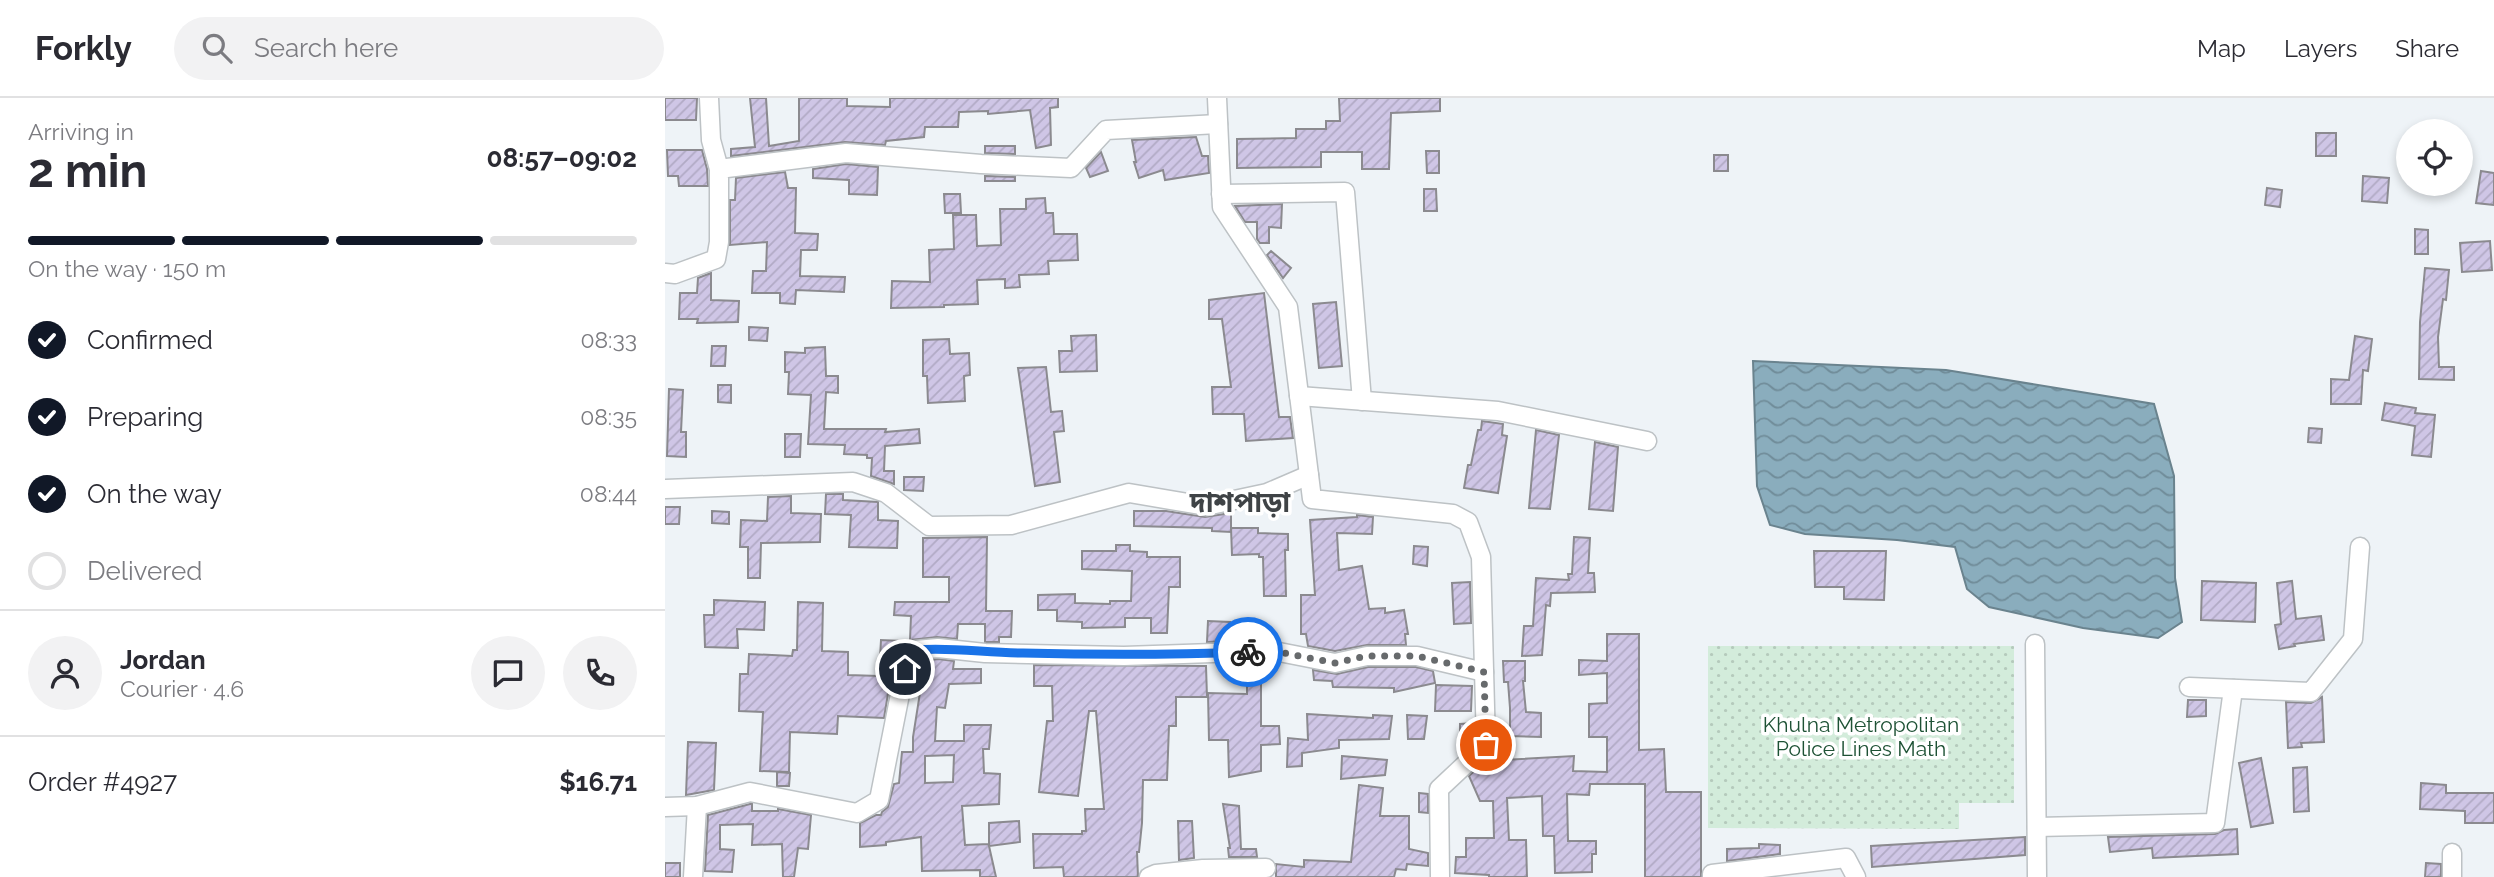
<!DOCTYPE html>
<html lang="en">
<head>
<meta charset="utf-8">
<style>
  body { margin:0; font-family:Raleway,"Noto Sans Bengali",sans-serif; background:#f2f2f3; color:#2b2b33; height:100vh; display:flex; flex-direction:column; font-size:26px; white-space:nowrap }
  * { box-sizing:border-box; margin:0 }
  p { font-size:23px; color:#7c7c81 }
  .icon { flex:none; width:38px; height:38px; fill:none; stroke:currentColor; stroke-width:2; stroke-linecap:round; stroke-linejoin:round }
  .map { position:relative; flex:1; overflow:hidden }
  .side { display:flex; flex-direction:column; background:#fff; width:665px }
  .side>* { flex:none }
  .tools { position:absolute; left:1731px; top:21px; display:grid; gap:14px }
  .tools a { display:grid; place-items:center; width:77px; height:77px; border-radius:50%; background:#fff; box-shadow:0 4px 10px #0003; font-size:35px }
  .pin { position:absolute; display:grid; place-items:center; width:60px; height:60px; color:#fff; margin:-30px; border:4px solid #fff; border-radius:50%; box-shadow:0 2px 7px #0007 }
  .courier { position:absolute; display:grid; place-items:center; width:70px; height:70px; margin:-35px; border:5px solid #1a73e8; border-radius:50%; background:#fff; color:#222; box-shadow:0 2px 9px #0007 }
  .head em { font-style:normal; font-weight:700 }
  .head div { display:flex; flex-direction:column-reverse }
  .head { display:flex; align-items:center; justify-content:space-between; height:119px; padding:0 28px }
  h1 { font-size:46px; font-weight:700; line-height:52px }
  .bar { display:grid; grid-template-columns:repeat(4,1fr); gap:10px 7px; align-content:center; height:84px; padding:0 28px }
  .bar i { height:9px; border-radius:5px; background:#e1e1e2 }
  .bar .active { background:#111827 }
  .bar p { grid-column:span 4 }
  .line { display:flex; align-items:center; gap:18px; padding:0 28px; border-top:2px solid #e1e1e2 }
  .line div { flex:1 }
  .round { display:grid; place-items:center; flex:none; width:74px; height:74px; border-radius:37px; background:#f2f2f3 }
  ol { padding:0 28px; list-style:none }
  li { display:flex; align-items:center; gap:21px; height:77px }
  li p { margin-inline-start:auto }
  li .icon { padding:7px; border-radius:50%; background:#111827; color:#fff; stroke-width:4 }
  li:last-child { color:#7c7c81 }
  li i { width:38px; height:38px; border:4px solid #e1e1e2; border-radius:50% }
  header { display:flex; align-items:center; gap:42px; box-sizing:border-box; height:98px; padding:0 35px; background:#fff; border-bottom:2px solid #e1e1e2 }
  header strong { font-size:33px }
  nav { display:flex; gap:38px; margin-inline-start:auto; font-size:24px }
  .search { width:490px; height:63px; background:#f2f2f3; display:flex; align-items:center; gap:18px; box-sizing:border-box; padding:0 24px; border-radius:38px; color:#7c7c81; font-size:26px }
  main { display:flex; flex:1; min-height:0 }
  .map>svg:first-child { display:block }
  .green { fill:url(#green-dots) }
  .water { fill:url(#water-waves); stroke:#6a838e; stroke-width:2 }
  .building { fill:url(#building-hatch); stroke:#8b8a8f; stroke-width:2; fill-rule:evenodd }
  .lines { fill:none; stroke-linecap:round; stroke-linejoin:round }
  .street-casing { stroke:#bdc2c5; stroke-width:21 }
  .street { stroke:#fff; stroke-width:18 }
  .done { stroke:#676a6c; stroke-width:7; stroke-dasharray:0 12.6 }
  .route { stroke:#1a73e8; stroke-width:9 }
  .labels { text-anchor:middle; stroke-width:7; stroke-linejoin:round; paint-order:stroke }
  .park-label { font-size:21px; fill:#1e5235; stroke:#fff }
  .district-label { font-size:28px; font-weight:bold; fill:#3f4346; stroke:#fff }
</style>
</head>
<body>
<header>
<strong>Forkly</strong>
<div class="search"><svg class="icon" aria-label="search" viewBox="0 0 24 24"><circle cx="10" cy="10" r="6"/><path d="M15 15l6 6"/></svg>Search here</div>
<nav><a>Map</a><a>Layers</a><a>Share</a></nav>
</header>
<main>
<section class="side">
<div class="head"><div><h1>2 min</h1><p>Arriving in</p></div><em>08:57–09:02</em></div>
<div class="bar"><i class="active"></i><i class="active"></i><i class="active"></i><i></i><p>On the way · 150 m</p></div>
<ol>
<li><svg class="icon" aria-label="check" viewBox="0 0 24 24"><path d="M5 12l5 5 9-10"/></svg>Confirmed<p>08:33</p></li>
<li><svg class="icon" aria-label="check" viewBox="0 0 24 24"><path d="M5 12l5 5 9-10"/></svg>Preparing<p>08:35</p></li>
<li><svg class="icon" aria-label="check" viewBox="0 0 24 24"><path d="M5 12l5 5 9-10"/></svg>On the way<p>08:44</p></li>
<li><i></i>Delivered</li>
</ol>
<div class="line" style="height:126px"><a class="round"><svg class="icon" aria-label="person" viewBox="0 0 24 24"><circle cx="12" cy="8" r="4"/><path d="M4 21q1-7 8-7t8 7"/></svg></a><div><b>Jordan</b><p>Courier · 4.6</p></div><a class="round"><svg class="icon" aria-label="chat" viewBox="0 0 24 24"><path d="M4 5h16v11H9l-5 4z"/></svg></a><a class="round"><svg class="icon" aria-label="phone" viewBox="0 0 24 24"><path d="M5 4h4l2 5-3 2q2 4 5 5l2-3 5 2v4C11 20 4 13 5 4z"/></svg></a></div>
<div class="line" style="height:91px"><div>Order #4927</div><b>$16.71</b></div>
</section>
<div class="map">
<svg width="1829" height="779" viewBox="0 0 1829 779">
  <defs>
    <pattern id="green-dots" width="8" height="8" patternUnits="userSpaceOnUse" patternTransform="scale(1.75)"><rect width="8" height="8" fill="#d3ecdb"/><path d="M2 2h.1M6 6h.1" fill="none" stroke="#b5cabc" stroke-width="1.8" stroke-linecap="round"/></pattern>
    <pattern id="water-waves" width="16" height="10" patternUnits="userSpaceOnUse" patternTransform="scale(1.75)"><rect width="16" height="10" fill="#8aadbd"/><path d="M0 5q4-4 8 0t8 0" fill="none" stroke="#708c99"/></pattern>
    <pattern id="building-hatch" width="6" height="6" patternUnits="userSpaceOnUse" patternTransform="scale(1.75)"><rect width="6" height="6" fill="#cfc6e6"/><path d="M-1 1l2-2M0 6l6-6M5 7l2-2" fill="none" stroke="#b1aac5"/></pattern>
  </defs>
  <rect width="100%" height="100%" fill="#eef3f7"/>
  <polygon class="green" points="1043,548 1349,548 1349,705 1294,705 1294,731 1043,730"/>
  <polygon class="water" points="1088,263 1281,272 1489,306 1509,378 1510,480 1517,524 1493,540 1418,530 1324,509 1302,491 1290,449 1232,442 1140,436 1105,427 1092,388"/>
  <g class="building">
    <polygon points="0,0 32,0 31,22 0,22"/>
    <polygon points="85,0 101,0 104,48 134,43 134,0 182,0 182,8 225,9 225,0 393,0 393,9 385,10 386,47 371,50 365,12 323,16 323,13 294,14 293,29 260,29 259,39 221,43 220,47 180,44 66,58 66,51 90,49"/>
    <polygon points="674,0 775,0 775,13 726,15 724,71 697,71 697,54 656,54 656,69 572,70 572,41 631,40 631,31 661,31 661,23 675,23"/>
    <rect x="1651" y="35" width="20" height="23"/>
    <polygon points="531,39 537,58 543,58 544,75 500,82 498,72 474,80 469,64 471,64 467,42"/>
    <polygon points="320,48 350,48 350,56 320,55"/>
    <polygon points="2,52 37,52 42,71 43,88 14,88 13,78 3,78"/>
    <polygon points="761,53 774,53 774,75 762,75"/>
    <polygon points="436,54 443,73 425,79 421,70"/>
    <rect x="1049" y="57" width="14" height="16"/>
    <polygon points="181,66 213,69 212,97 184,96 184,82 148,80 148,71"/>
    <polygon points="1816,73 1829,75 1829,107 1811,105"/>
    <polygon points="120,74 123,90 131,90 130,135 153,136 152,152 136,152 135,178 180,179 179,194 131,192 130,206 115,205 115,195 87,195 88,173 101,173 102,144 65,147 65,102 70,102 71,80"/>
    <polygon points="320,78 350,79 350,83 320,83"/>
    <polygon points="1698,78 1724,80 1722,105 1697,103"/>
    <polygon points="1602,90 1617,92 1615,109 1600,107"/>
    <polygon points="759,91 771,91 772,113 759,113"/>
    <polygon points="279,96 295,96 296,115 280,115"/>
    <polygon points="380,100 381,115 388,115 389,136 412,136 413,162 383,163 384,176 354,177 355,189 340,190 340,181 312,182 313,206 279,207 279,209 226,210 227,183 265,184 264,152 289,151 288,117 311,117 312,148 336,147 335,111 361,111 361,101"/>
    <polygon points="617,106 616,130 604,129 604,145 595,145 592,141 592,124 580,124 570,108"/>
    <polygon points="1750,131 1763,132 1763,156 1750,156"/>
    <polygon points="1825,143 1827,172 1797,174 1795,145"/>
    <polygon points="606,153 626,170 618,180 602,157"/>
    <polygon points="1760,170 1784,172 1781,202 1778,201 1773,239 1774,269 1789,269 1789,282 1754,281 1755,224"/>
    <polygon points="46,175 46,202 74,203 73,224 32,225 33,221 14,221 15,195 32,195 33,180"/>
    <polygon points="599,195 614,319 625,319 628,340 581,343 579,316 548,316 547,289 566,289 557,221 544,221 544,202"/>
    <polygon points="671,204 677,268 654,270 648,206"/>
    <polygon points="84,229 103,230 102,243 84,242"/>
    <polygon points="431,237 432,273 395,274 394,253 407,253 406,238"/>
    <polygon points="1690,238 1707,241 1703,273 1698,272 1696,306 1666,306 1666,281 1684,282"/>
    <polygon points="284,241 285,256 304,255 305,277 299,278 300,303 263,305 262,278 258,278 258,242"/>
    <polygon points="47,248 61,248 60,268 46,268"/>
    <polygon points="160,249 161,278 173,278 173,295 161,294 159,331 221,331 220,334 254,331 255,345 220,348 219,373 229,373 229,386 206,378 207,360 202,360 202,357 179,356 180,347 143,346 146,297 123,296 124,274 120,274 120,254 140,255 140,250"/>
    <polygon points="381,269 386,314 397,313 399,333 389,334 395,384 370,388 353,270"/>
    <polygon points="53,287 66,287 66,305 53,304"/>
    <polygon points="4,291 18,292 16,334 21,334 21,359 2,358"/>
    <polygon points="1720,305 1751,310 1750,315 1770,317 1766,359 1747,357 1750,328 1717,322"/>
    <polygon points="817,323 838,326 837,337 842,338 833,395 799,390 803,367 806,367 813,332 816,332"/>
    <polygon points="1644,330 1657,331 1656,345 1643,344"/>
    <polygon points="871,332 894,337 885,411 864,410"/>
    <polygon points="120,336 136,336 135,359 120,359"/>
    <polygon points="930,344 953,349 948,413 924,411"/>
    <polygon points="239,379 259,379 258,393 239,392"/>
    <polygon points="161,396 178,396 178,402 213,404 213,422 233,423 232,450 184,449 186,417 160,416"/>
    <polygon points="126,398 126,415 156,416 155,444 96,445 95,480 83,480 83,449 75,449 76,422 102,423 103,399"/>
    <polygon points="0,409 15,409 14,426 0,426"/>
    <polygon points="47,413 64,414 64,426 47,425"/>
    <polygon points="469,413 501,413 540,419 566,415 566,434 547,433 547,430 469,428"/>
    <polygon points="692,417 708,419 707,436 672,435 674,472 697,468 704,511 720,510 720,515 739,512 743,536 740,536 741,547 702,547 670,553 643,548 641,536 636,536 636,497 650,497 645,422 692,419"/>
    <polygon points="566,430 593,430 593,435 623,436 623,452 620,452 621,498 599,498 598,459 594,459 594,456 567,457"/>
    <polygon points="322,439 321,513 347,513 346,539 334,539 334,544 320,544 320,526 293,526 292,541 272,539 245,542 246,518 229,517 230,504 284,504 284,479 258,479 258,440"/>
    <polygon points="909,439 925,440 923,475 929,475 930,494 886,495 885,508 881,507 877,557 857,558 859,528 868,528 871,480 904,482 903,476 907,476"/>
    <polygon points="451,447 465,447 465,453 482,454 482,459 515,459 515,489 504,489 502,535 486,535 486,520 460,520 460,529 417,530 417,524 392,523 392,512 373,512 373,497 410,496 410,505 445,506 445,503 466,503 467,473 417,471 417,453 451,453"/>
    <polygon points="749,448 763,449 762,468 748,466"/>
    <polygon points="1149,453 1221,453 1219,502 1179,501 1179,489 1150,489"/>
    <polygon points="1537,483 1591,485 1590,524 1536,522"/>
    <polygon points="1627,483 1631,521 1656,518 1659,542 1629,546 1630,548 1614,551 1610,527 1616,526 1612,485"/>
    <polygon points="805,484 806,525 789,526 787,485"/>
    <polygon points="49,502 100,504 99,532 72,531 73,550 40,549 39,517 49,517"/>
    <polygon points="133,504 158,505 157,553 183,554 183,577 214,578 216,542 237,543 237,554 227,571 219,620 173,618 172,636 125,634 124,674 95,673 98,614 74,613 75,576 83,576 84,556 127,558 128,552 132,552"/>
    <polygon points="543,523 565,524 564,543 542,544"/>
    <polygon points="942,536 974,536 974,652 999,651 1001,694 1036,694 1036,779 980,779 980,686 925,686 924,697 902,696 903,743 931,743 931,756 927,756 927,774 890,775 889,738 878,738 877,698 842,700 844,742 861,742 862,779 824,779 824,777 790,775 791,759 801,759 801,740 829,740 828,703 815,703 804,678 820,663 909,658 908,673 942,674 942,639 924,639 924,606 942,605 942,575 914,577 914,562 942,563"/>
    <path d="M273,561l16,2 -1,8h28v14l-32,1 -4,24 -8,-1 -2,34h29v-16h27l-2,24h-6l1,24 16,1 -1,30 -37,2 3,39 24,-1v-21l30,-2 1,21 -31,4 7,31h-16v-7l-58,1 -1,-34 -35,5v3l-26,2v-24l16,-8h5l1,-3 6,-5 6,-23 5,-1 3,-31h11v-15l12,-76zM289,657l-1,27 -28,1v-27z"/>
    <polygon points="838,563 860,563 860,583 858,583 861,614 876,615 876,639 845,638 845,610 843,584 839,584"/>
    <polygon points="582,565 596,565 596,628 614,628 615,646 596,647 596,673 564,679 563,642 544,642 543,595 582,596"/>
    <polygon points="369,567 541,568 542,599 511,599 511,628 504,628 502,682 478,682 477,725 474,754 472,754 473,779 399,779 398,769 369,770 368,736 417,736 417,733 421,733 420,711 439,711 431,613 424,613 413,698 374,694 382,623 388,623 387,588 369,588"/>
    <polygon points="703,569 751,569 768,573 770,585 729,594 729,590 668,589 667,583 649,582 648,572 672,576"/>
    <polygon points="771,587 807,588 806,613 770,613"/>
    <polygon points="1657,599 1659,644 1636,645 1637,649 1623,650 1621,604 1646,605"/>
    <polygon points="1523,602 1541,602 1541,618 1522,619"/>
    <polygon points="642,616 708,620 708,617 727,618 724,641 674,642 674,650 637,655 637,668 622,669 623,640 643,642"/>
    <polygon points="742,617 762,618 759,641 743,641"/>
    <polygon points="809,625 809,640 795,640 795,626"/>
    <polygon points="23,644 51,645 49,692 21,697"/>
    <polygon points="677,658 722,662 720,677 676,681"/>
    <polygon points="1596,660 1608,725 1586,729 1574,665"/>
    <polygon points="1642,669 1644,713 1629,714 1628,670"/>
    <polygon points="112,674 125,675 124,688 112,688"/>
    <polygon points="1756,685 1781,687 1781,695 1829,695 1829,725 1800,725 1800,713 1755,711"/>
    <polygon points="694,687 718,690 715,718 744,718 744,751 763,755 763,768 742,766 741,772 731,771 729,779 611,779 611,766 639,769 639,762 686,764"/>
    <polygon points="754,695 763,696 763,715 754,714"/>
    <polygon points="85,706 87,706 87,713 113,713 113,711 146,717 143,751 133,750 129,779 118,779 117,746 87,747 88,726 55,727 55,751 69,752 67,774 40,773 43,717"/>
    <polygon points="558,706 574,708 576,751 591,751 592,759 564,759 563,750 565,750"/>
    <polygon points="513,723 527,723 529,760 514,762"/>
    <polygon points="1572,731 1573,756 1488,760 1487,750 1445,754 1443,739 1550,736 1559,732"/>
    <polygon points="1360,739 1360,757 1207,769 1206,748"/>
    <polygon points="1094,746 1115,747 1115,756 1062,763 1062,751 1094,750"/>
    <rect x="0" y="765" width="15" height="14"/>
    <polygon points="1761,765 1776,766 1776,779 1760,779"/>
  </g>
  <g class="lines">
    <g class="street-casing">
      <g id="street">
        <polyline points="44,0 46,42 54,71"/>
        <polyline points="552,0 557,109 623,209 647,401 788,416 803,424 816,459 821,647 774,691 775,779"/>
        <polyline points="556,96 680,94 697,303"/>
        <polyline points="0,175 10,176 51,161 54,144 54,71 181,55 316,66 406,70 441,32 553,26"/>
        <polyline points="634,298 833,313 982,343"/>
        <polyline points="0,391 188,384 221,395 264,428 346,427 464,395 541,408 602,395 644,377"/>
        <polyline points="1370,546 1372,779"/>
        <polyline points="1524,589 1646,594 1688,541 1695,449"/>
        <polyline points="0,709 32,708 85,694 192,715 214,702 240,571 251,552 273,550 320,555 459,558 609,553 670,565 702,558 752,558 819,574"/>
        <polyline points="1372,729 1550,725 1568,591"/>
        <polyline points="28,779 32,708"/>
        <polyline points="484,779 491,776 538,771 601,770"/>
        <polyline points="1047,779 1047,776 1181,760 1191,779"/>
        <polyline points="1787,779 1787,755"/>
      </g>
    </g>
    <use href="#street" class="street"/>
  </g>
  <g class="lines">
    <polyline class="done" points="583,554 609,553 670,565 702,558 752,558 819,574 821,647"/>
    <path class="route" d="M240,571l11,-19c35,-3 71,3 107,3 75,2 149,2 225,-1"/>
  </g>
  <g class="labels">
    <g class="park-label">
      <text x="1196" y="634">Khulna Metropolitan<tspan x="1196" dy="24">Police Lines Math</tspan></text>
    </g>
    <g class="district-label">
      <text x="575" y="414">দাশপাড়া</text>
    </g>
  </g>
</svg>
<div class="tools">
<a><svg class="icon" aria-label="locate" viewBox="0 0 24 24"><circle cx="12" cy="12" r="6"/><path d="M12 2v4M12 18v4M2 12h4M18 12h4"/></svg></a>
</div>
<div class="pin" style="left:821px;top:647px;background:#ea580c"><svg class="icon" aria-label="bag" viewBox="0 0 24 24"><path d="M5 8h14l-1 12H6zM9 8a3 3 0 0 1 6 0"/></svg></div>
<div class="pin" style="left:240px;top:571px;background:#1f2937"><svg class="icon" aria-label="home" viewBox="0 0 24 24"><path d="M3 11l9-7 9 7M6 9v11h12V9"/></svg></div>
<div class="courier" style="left:583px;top:554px"><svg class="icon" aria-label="bike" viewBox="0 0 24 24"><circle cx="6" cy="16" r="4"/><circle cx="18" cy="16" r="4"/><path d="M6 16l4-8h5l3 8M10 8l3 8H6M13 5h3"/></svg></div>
</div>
</main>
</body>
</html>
